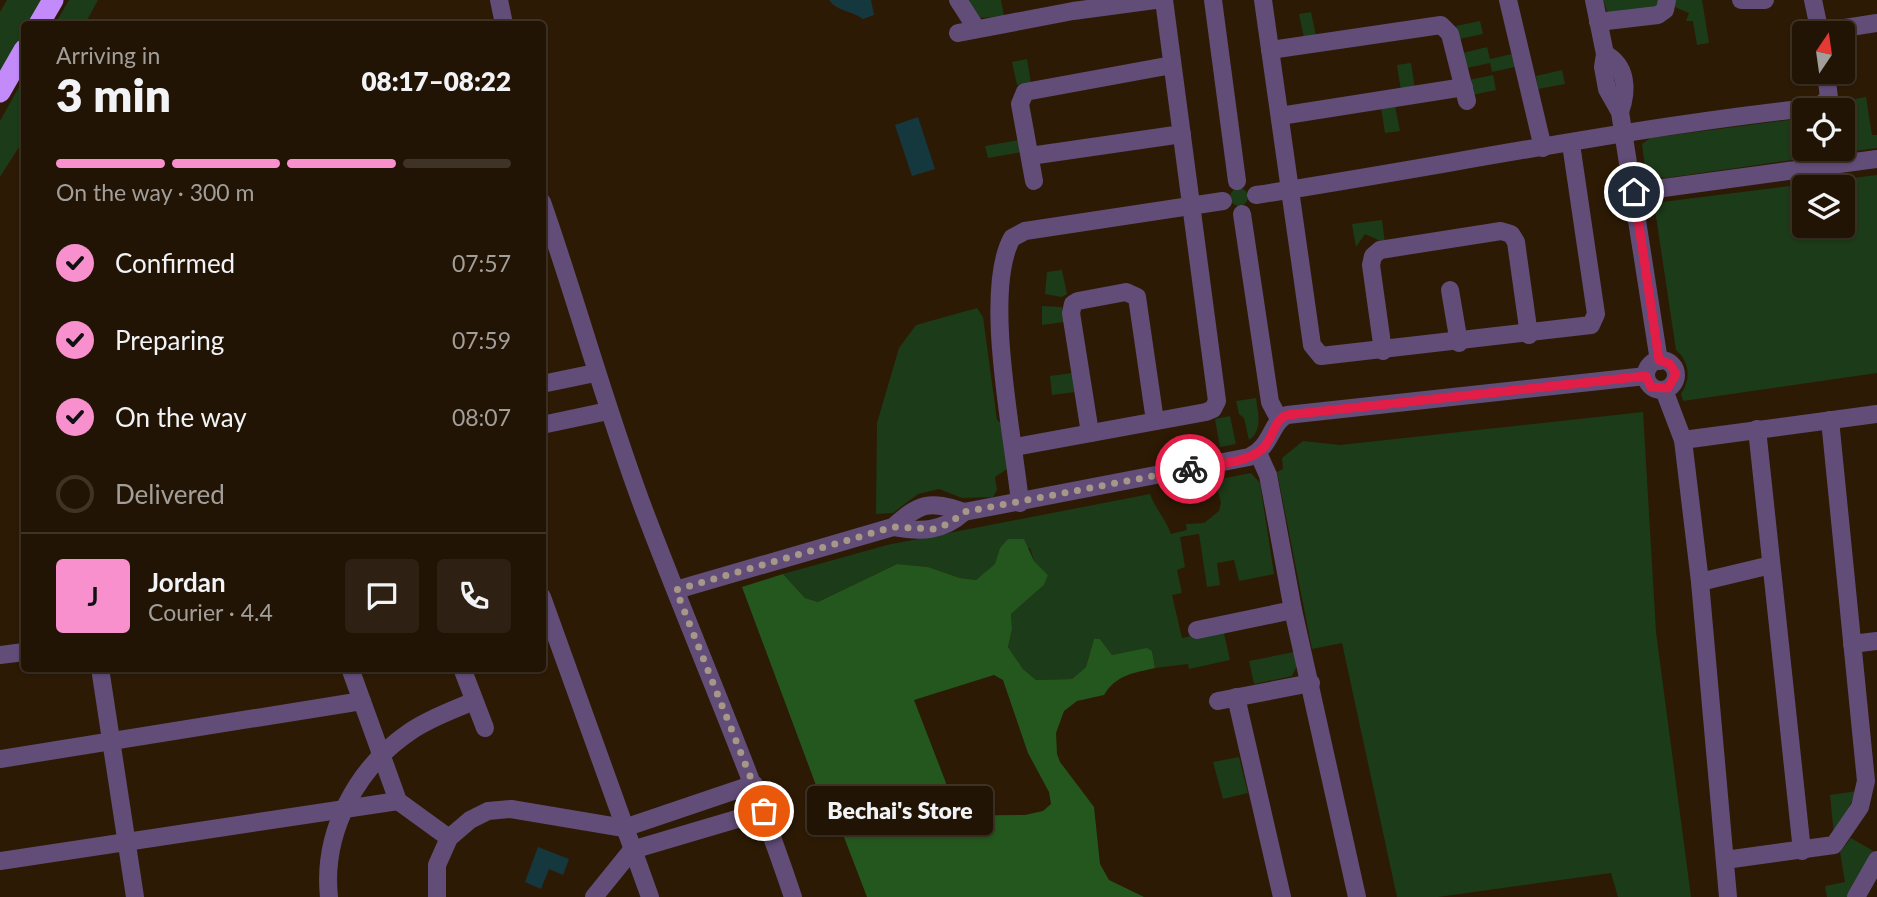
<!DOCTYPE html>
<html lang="en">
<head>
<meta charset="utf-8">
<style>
  body { margin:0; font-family:Lato,sans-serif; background:#2e2113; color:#f1f3f6; height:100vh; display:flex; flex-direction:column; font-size:26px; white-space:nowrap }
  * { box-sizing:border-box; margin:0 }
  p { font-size:23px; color:#a29e9a }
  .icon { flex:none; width:38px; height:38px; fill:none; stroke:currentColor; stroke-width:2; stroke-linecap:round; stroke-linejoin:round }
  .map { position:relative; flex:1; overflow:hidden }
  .details { position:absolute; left:21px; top:21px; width:525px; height:651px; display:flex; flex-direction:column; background:#221404; border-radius:7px; box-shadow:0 2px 5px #0004,0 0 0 2px #3f3326 }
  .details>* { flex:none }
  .needle { width:46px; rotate:13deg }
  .controls { position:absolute; left:1792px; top:21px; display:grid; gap:14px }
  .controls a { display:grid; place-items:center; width:63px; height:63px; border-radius:7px; background:#221404; box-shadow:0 2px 5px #0004,0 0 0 2px #3f3326; font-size:35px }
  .pin { position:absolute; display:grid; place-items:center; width:60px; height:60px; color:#fff; margin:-30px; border:4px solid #fff; border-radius:50%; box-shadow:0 2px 7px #0007 }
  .courier { position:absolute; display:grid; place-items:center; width:70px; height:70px; margin:-35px; border:5px solid #e11d48; border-radius:50%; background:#fff; color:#222; box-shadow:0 2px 9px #0007 }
  .bubble { position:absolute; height:49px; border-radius:7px; background:#221404; box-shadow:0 2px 5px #0004,0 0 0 2px #3f3326; font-size:23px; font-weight:800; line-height:49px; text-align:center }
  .headline em { font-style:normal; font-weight:800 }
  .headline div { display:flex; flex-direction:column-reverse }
  .headline { display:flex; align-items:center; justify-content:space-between; height:119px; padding:0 35px }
  h1 { font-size:46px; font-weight:800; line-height:52px }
  .bar { display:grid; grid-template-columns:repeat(4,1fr); gap:10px 7px; align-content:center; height:84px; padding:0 35px }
  .bar i { height:9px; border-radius:5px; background:#3f3326 }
  .bar .current { background:#f790cd }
  .bar p { grid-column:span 4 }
  .line { display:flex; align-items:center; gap:18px; padding:0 35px; border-top:2px solid #3f3326 }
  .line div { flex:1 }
  .round { display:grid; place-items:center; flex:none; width:74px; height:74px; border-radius:7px; background:#2e2113 }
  ol { padding:0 35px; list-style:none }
  li { display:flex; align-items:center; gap:21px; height:77px }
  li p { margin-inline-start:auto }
  li .icon { padding:7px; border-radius:50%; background:#f790cd; color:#111; stroke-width:4 }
  li:last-child { color:#a29e9a }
  li i { width:38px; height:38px; border:4px solid #3f3326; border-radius:50% }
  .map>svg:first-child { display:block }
  .green { fill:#1c3b18; fill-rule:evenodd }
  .forest { fill:#24571d }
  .water { fill:#14383d }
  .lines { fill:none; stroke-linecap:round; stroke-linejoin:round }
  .minor { stroke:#624d79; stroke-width:18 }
  .highway { stroke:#c28bf9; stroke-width:21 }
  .done { stroke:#a79788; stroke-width:7; stroke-dasharray:0 12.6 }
  .route { stroke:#e11d48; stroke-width:9 }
</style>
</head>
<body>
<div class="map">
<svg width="1877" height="897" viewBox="0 0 1877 897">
  <rect width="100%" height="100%" fill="#2d1a05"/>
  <g class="green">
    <polygon points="7,0 44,0 29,24 24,24 24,33 0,75 0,12"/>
    <polygon points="69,0 98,0 85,24 55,24"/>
    <polygon points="965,0 1001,0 1004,16 980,18"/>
    <polygon points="1603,0 1659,0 1656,8 1608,14"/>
    <polygon points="1674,0 1702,0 1709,43 1697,45 1693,21 1686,21 1689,13 1675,7"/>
    <polygon points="1311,12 1316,36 1304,38 1299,14"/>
    <polygon points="1480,21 1483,34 1459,39 1456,26"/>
    <polygon points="1487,47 1490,59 1512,54 1515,67 1492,72 1490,63 1467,68 1463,53"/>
    <polygon points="1027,59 1031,83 1017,85 1012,62"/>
    <polygon points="1411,63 1415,89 1401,91 1397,65"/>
    <polygon points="1562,70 1565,84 1538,89 1536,76"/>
    <polygon points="1493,75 1496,90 1472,95 1469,80"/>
    <polygon points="24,78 24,139 0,177 0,121"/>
    <polygon points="1866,97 1872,135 1877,135 1877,148 1666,178 1656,177 1645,167 1642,144 1650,138 1804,118 1804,149 1843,149 1843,110 1837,110 1839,102"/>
    <polygon points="1395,106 1400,131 1385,133 1381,108"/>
    <polygon points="1020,140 1022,152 988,158 985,146"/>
    <path d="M1877,175v198l-194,28 -2,-7c10,-15 9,-32 -5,-44l-22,-147zM1804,187h39v39h-39z"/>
    <circle cx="1239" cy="197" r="9"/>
    <polygon points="1382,220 1385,243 1365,234 1356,247 1352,224"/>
    <polygon points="1062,270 1067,294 1062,297 1045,294 1047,272"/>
    <polygon points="1042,306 1062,307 1064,322 1042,325"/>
    <polygon points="977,308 983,317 997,420 1004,425 1010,467 995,477 997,490 993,497 962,498 939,489 918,494 893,513 876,514 877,423 899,348 916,325"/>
    <polygon points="1072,373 1075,392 1052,395 1050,376"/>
    <path d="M1256,398c2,16 7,32 -7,42l-5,-22 -5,-4 -3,-13z"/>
    <polygon points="1643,412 1656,632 1691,897 1618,897 1611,873 1438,897 1397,897 1342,643 1312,649 1277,472 1283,469 1282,458 1303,441 1340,445"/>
    <polygon points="1230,416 1236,444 1220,447 1215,419"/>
    <path d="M1251,473l9,10 14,91 -35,7 -5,-21 -17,3 3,22 -13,2 -8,-53 -19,3 5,30 -8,3 5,23 -10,2 10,43 41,-9 7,31 -41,9 -1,-5 -33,4 -3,-17 -40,4 -12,-16h-6l-8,28 -14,12 -36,1 -13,-11 -15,-22 4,-18 -1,-15 33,-29 4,-10 -14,-14 -4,-13h-30l-4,16 -20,16 -16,-2 -32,-11 -31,-3 -79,38 -13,-4 -22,-24 104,-29 263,-51c6,16 15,24 21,40l16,-4 -1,-6 18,-1 15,-12 2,-8 -6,-23z"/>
    <polygon points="1294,652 1297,666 1292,676 1254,684 1249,661"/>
    <polygon points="1239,757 1248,793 1223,799 1213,762"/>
    <polygon points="1857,791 1838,829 1834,835 1830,795"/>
    <polygon points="1851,838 1875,852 1850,897 1827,897 1825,886 1845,882 1840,852"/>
  </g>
  <path class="forest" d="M1008,539h16l10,22 14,14 -4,10 -33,29 1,15 -4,18 15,22 13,11 36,-1 14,-12 8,-28h6l12,16 35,-7 5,3 3,17c-22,5 -39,7 -51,27l-27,6 -13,10 -8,22 1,21 3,8 34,45 6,57 9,16 35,17h-277l-28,-73 3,-7 183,-2 18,-4 8,-7 -2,-12 -21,-39 -25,-73 -9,-5 -80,25 32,83 -5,16 -100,5 -21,-8 -78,-209 41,-13 22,24 13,4 79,-38 31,3 32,11 16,2 19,-16 5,-16z"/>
  <g class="water">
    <path d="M829,0h42l3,15 -11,4c-12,-9 -25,-7 -34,-19z"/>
    <polygon points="918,117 935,169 912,176 895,125"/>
    <polygon points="538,847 569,859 563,875 549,869 541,889 525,882"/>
  </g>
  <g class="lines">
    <g class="minor">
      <polyline points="499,0 504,24"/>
      <polyline points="958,0 976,28"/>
      <polyline points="1213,0 1237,181"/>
      <polyline points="1263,0 1312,345 1321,356 1591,325 1596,314 1571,144"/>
      <polyline points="1508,0 1543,148"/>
      <polyline points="1594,0 1605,54 1603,67 1607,89 1620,112 1659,361"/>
      <polyline points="1741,0 1765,0"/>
      <polyline points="1813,0 1820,33"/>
      <polyline points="1598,22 1658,15 1665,10 1667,0"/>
      <polyline points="1819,32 1877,23"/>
      <polyline points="958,33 1073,11 1155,0"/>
      <polyline points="1270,50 1441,25 1450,34 1467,101"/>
      <path d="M1605,54c22,12 23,36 15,58"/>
      <polyline points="1280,116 1464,87"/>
      <polyline points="1030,156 1182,134"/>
      <polyline points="1034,181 1020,104 1025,92 1172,65"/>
      <polyline points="1634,192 1877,159"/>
      <path d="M1256,195c188,-29 373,-68 562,-88l11,-9 -3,-26"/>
      <path d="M542,202c36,103 64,207 102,308 49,129 105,256 149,387"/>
      <polyline points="1242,214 1270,402 1279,419"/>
      <polyline points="1450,290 1459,343"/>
      <polyline points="1383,351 1371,265 1373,256 1380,250 1501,231 1511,234 1516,242 1529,335"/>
      <circle cx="1661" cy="375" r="15"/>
      <polyline points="542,384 595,373"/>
      <polyline points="1664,390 1683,440 1700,582 1728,897"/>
      <polyline points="542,425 608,411"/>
      <polyline points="1757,429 1802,851"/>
      <polyline points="1090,433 1071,313 1073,304 1078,301 1126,292 1137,297 1155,421"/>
      <polyline points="1683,440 1877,414"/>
      <polyline points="1015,447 1206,412 1213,409 1217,401 1164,0"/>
      <polyline points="1258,453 1268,475 1293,610 1357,897"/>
      <path d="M1020,503c-6,-64 -38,-211 -8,-265l13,-7 198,-30"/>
      <path d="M893,527c28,5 49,5 71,-15"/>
      <polyline points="1700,582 1771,565"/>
      <path d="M676,590l217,-63c27,-24 36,-27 71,-15l285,-55c23,-10 22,-36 38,-42l359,-39"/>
      <polyline points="542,597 650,897"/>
      <polyline points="1197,630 1293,610"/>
      <polyline points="1852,644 1877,641"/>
      <polyline points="0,655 24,652"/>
      <polyline points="100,668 135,897"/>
      <polyline points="350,668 398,801 449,838"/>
      <polyline points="462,668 485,728"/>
      <polyline points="1236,697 1282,897"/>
      <polyline points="1218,701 1311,683"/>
      <polyline points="0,759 362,701"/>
      <polyline points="1725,860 1834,845 1860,807 1866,781 1830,420"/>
      <polyline points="0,861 398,801"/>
      <path d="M329,897c-7,-65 28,-130 82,-166 19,-13 42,-21 63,-30"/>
      <polyline points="437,897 437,865 449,838 470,820 488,811 511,809 624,828 754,784"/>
      <polyline points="594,897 632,850 764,811"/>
      <polyline points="1856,897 1877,860"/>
    </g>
    <g class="highway">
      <polyline points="39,24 53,0"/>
      <polyline points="0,92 24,50"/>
    </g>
  </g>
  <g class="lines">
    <polyline class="done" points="764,811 676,590 893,527 934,529 950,523 964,512 1190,469"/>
    <path class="route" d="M1190,469c20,-5 55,-5 71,-19 12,-9 12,-30 26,-35l359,-39 5,11 17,1 8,-14 -6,-10 -11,-4 -25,-168"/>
  </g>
</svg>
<div class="controls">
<a><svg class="needle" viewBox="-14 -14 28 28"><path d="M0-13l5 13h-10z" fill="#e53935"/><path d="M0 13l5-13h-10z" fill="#a29e9a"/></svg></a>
<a><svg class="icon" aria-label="locate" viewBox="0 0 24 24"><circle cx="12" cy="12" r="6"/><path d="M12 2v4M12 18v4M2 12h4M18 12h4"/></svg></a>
<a><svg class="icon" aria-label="layers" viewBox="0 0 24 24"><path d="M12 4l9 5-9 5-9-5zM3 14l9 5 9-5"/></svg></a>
</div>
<div class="pin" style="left:764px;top:811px;background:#ea580c"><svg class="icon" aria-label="bag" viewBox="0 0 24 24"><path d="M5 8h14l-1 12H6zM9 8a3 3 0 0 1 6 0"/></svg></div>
<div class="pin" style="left:1634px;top:192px;background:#1f2937"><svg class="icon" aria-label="home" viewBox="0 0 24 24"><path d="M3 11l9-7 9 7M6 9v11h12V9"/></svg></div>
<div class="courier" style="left:1190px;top:469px"><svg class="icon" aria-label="bike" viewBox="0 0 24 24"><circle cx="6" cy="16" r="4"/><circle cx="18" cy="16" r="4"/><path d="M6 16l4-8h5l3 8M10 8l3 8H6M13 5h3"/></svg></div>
<div class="bubble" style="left:807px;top:786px;width:186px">Bechai's Store</div>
<section class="details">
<div class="headline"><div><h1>3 min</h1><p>Arriving in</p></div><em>08:17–08:22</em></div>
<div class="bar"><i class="current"></i><i class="current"></i><i class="current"></i><i></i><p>On the way · 300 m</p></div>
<ol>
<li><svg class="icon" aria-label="check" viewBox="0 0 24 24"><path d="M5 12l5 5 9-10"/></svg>Confirmed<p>07:57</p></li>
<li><svg class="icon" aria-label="check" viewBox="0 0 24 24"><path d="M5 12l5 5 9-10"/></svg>Preparing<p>07:59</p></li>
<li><svg class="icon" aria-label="check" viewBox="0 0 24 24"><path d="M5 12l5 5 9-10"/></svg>On the way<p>08:07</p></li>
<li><i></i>Delivered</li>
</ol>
<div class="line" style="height:126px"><b class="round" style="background:#f790cd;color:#111">J</b><div><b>Jordan</b><p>Courier · 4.4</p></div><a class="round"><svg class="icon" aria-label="chat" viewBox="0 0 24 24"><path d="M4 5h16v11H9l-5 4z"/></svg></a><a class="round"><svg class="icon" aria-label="phone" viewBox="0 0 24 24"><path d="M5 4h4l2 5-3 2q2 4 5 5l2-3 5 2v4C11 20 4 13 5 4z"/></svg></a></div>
</section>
</div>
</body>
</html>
